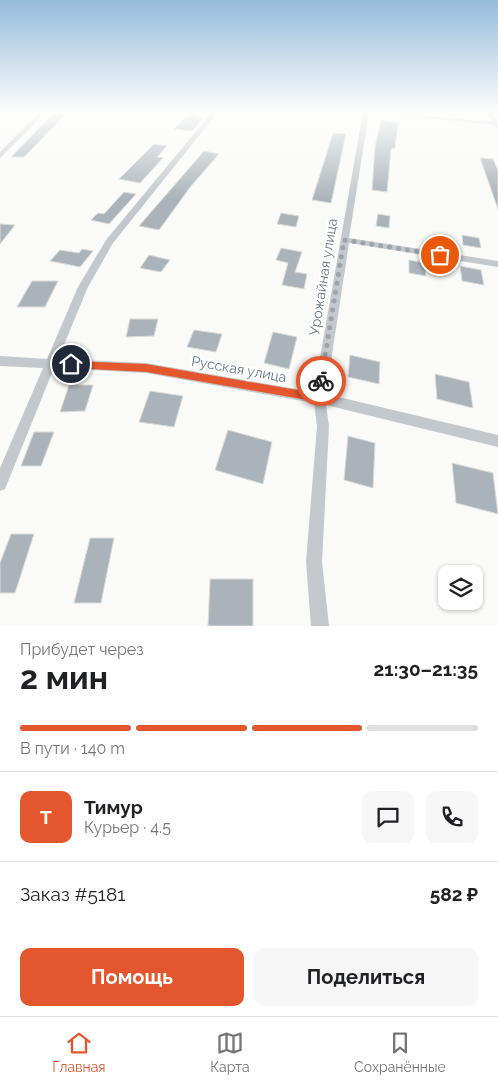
<!DOCTYPE html>
<html lang="ru">
<head>
<meta charset="utf-8">
<style>
  body { margin:0; font-family:Raleway,sans-serif; background:#f6f6f6; color:#202124; height:100vh; display:flex; flex-direction:column; font-size:19px; white-space:nowrap }
  * { box-sizing:border-box; margin:0 }
  p { font-size:16px; color:#757577 }
  .icon { flex:none; width:28px; height:28px; fill:none; stroke:currentColor; stroke-width:2; stroke-linecap:round; stroke-linejoin:round }
  .map { position:relative; height:626px; overflow:hidden }
  .sheet { display:flex; flex-direction:column; background:#fff; flex:1 }
  .sheet>* { flex:none }
  .fabs { position:absolute; left:438px; top:565px; display:grid; gap:10px }
  .fabs a { display:grid; place-items:center; width:45px; height:45px; border-radius:10px; background:#fff; box-shadow:0 1px 4px #0004; font-size:25px }
  .pin { position:absolute; display:grid; place-items:center; width:42px; height:42px; color:#fff; margin:-21px; border:2px solid #fff; border-radius:50%; box-shadow:0 1px 5px #0007 }
  .courier { position:absolute; display:grid; place-items:center; width:50px; height:50px; margin:-25px; border:4px solid #e4572e; border-radius:50%; background:#fff; color:#222; box-shadow:0 1px 6px #0007 }
  .summary em { font-style:normal; font-weight:700 }
  .summary div { display:flex; flex-direction:column-reverse }
  .summary { display:flex; align-items:center; justify-content:space-between; height:85px; padding:0 20px }
  h1 { font-size:32px; font-weight:700; line-height:38px }
  .bar { display:grid; grid-template-columns:repeat(4,1fr); gap:8px 5px; align-content:center; height:60px; padding:0 20px }
  .bar i { height:6px; border-radius:4px; background:#e0e0e0 }
  .bar .active { background:#e4572e }
  .bar p { grid-column:span 4 }
  .line { display:flex; align-items:center; gap:12px; padding:0 20px; border-top:1px solid #e0e0e0 }
  .line div { flex:1 }
  .round { display:grid; place-items:center; flex:none; width:52px; height:52px; border-radius:10px; background:#f6f6f6 }
  .primary-button { display:flex; gap:10px; margin-top:auto; padding:10px 20px }
  .primary-button a { flex:1; height:58px; border-radius:10px; background:#e4572e; color:#fff; font-size:20px; font-weight:700; line-height:58px; text-align:center }
  .primary-button a+a { background:#f6f6f6; color:#202124 }
  .dock { display:flex; justify-content:space-around; align-items:center; height:70px; border-top:1px solid #e0e0e0; background:#fff; font-size:14px; color:#757577 }
  .dock a { display:grid; justify-items:center; gap:2px }
  .dock .active { color:#e4572e }
  .map>svg:first-child { display:block }
  .building { fill:#aab3b9; stroke:#dcdcda }
  .lines { fill:none; stroke-linecap:round; stroke-linejoin:round }
  .minor { fill:#c3c8cc; fill-rule:evenodd }
  .route { fill:#e4572e }
  .done { stroke:#99a4ac; stroke-width:5; stroke-dasharray:0 9 }
  .labels { text-anchor:middle; stroke-width:5; stroke-linejoin:round; paint-order:stroke }
  .street-label { font-size:14px; fill:#657683; stroke:#fff }
</style>
</head>
<body>
<div class="map">
<svg width="498" height="626" viewBox="0 0 498 626">
  <rect width="100%" height="100%" fill="#fafaf8"/>
  <g class="building">
    <polygon points="53,114 66,114 24,157 11,157"/>
    <polygon points="188,115 200,116 198,118 203,119 192,131 174,129"/>
    <polygon points="381,120 398,123 395,148 391,149 387,192 372,190 375,147"/>
    <polygon points="333,133 346,134 331,203 312,200"/>
    <polygon points="154,144 167,146 157,157 163,158 140,183 119,179"/>
    <polygon points="204,151 219,154 191,186 159,230 139,226"/>
    <polygon points="480,158 493,159 498,170 498,209"/>
    <polygon points="124,192 136,194 109,224 91,220 98,213 104,214"/>
    <polygon points="281,213 299,216 296,227 277,224"/>
    <polygon points="378,214 390,216 389,228 376,226"/>
    <polygon points="0,224 15,225 0,244"/>
    <polygon points="462,235 479,238 481,248 463,245"/>
    <polygon points="281,248 302,252 295,272 307,274 304,289 282,285 288,263 276,260"/>
    <polygon points="82,249 93,251 80,267 50,261 60,250 79,253"/>
    <polygon points="149,255 170,260 161,272 140,268"/>
    <polygon points="409,260 425,263 426,276 409,273"/>
    <polygon points="460,266 481,270 484,285 462,281"/>
    <polygon points="32,281 58,281 45,307 17,307"/>
    <polygon points="130,319 158,319 154,336 126,337"/>
    <polygon points="194,330 222,334 216,352 187,347"/>
    <polygon points="273,332 297,337 289,369 264,363"/>
    <polygon points="350,355 380,362 379,384 348,377"/>
    <polygon points="435,374 469,382 473,408 437,399"/>
    <polygon points="69,385 93,385 85,411 60,412"/>
    <polygon points="150,391 183,396 174,427 139,422"/>
    <polygon points="228,430 272,442 263,484 215,470"/>
    <polygon points="34,432 54,432 41,466 21,466"/>
    <polygon points="348,436 375,443 373,488 344,480"/>
    <polygon points="452,463 493,473 498,514 456,503"/>
    <polygon points="11,534 34,534 15,593 0,593 0,563"/>
    <polygon points="90,538 114,538 101,603 74,603"/>
    <polygon points="210,579 253,579 253,626 208,626"/>
  </g>
  <g class="lines">
    <g class="minor">
      <polygon points="40,112 46,112 0,158 0,152"/>
      <polygon points="212,112 218,112 113,243 88,287 58,359 146,363 314,392 363,112 369,112 349,238 498,261 498,267 349,243 326,394 498,435 498,447 326,405 329,426 322,562 329,626 311,626 306,562 317,426 314,403 146,373 54,368 5,489 0,491 0,468 43,368 0,366 0,356 47,359 78,287 106,240"/>
      <polygon points="371,112 391,112 492,122 486,112 492,112 498,122 498,129 494,125"/>
    </g>
  </g>
  <linearGradient id="sky" x2="0" y2="1"><stop stop-color="#96bcdc"/><stop offset="0.56" stop-color="#fdfdfc"/><stop offset="1" stop-color="#fdfdfc" stop-opacity="0"/></linearGradient>
  <rect width="498" height="200" fill="url(#sky)"/>
  <polygon class="route" points="71,361 146,364 315,393 318,378 321,377 326,381 324,398 319,402 146,372 71,368 67,364"/>
  <g class="lines">
    <polyline class="done" points="321,381 344,240 440,255"/>
  </g>
  <g class="labels">
    <g class="street-label">
      <text transform="translate(323 277) rotate(-81)" y="5">Урожайная улица</text>
      <text transform="translate(239 369) rotate(10)" y="5">Русская улица</text>
    </g>
  </g>
</svg>
<div class="fabs">
<a><svg class="icon" aria-label="layers" viewBox="0 0 24 24"><path d="M12 4l9 5-9 5-9-5zM3 14l9 5 9-5"/></svg></a>
</div>
<div class="pin" style="left:440px;top:255px;background:#ea580c"><svg class="icon" aria-label="bag" viewBox="0 0 24 24"><path d="M5 8h14l-1 12H6zM9 8a3 3 0 0 1 6 0"/></svg></div>
<div class="pin" style="left:71px;top:364px;background:#1f2937"><svg class="icon" aria-label="home" viewBox="0 0 24 24"><path d="M3 11l9-7 9 7M6 9v11h12V9"/></svg></div>
<div class="courier" style="left:321px;top:381px"><svg class="icon" aria-label="bike" viewBox="0 0 24 24"><circle cx="6" cy="16" r="4"/><circle cx="18" cy="16" r="4"/><path d="M6 16l4-8h5l3 8M10 8l3 8H6M13 5h3"/></svg></div>
</div>
<section class="sheet">
<div class="summary"><div><h1>2 мин</h1><p>Прибудет через</p></div><em>21:30–21:35</em></div>
<div class="bar"><i class="active"></i><i class="active"></i><i class="active"></i><i></i><p>В пути · 140 m</p></div>
<div class="line" style="height:90px"><b class="round" style="background:#e4572e;color:#fff">Т</b><div><b>Тимур</b><p>Курьер · 4.5</p></div><a class="round"><svg class="icon" aria-label="chat" viewBox="0 0 24 24"><path d="M4 5h16v11H9l-5 4z"/></svg></a><a class="round"><svg class="icon" aria-label="phone" viewBox="0 0 24 24"><path d="M5 4h4l2 5-3 2q2 4 5 5l2-3 5 2v4C11 20 4 13 5 4z"/></svg></a></div>
<div class="line" style="height:65px"><div>Заказ #5181</div><b>582 ₽</b></div>
<div class="primary-button"><a>Помощь</a><a>Поделиться</a></div>
</section>
<nav class="dock">
<a class="active"><svg class="icon" aria-label="home" viewBox="0 0 24 24"><path d="M3 11l9-7 9 7M6 9v11h12V9"/></svg>Главная</a>
<a><svg class="icon" aria-label="map" viewBox="0 0 24 24"><path d="M3 6l6-2 6 2 6-2v14l-6 2-6-2-6 2zM9 4v14M15 6v14"/></svg>Карта</a>
<a><svg class="icon" aria-label="saved" viewBox="0 0 24 24"><path d="M7 4h10v16l-5-4-5 4z"/></svg>Сохранённые</a>
</nav>
</body>
</html>
